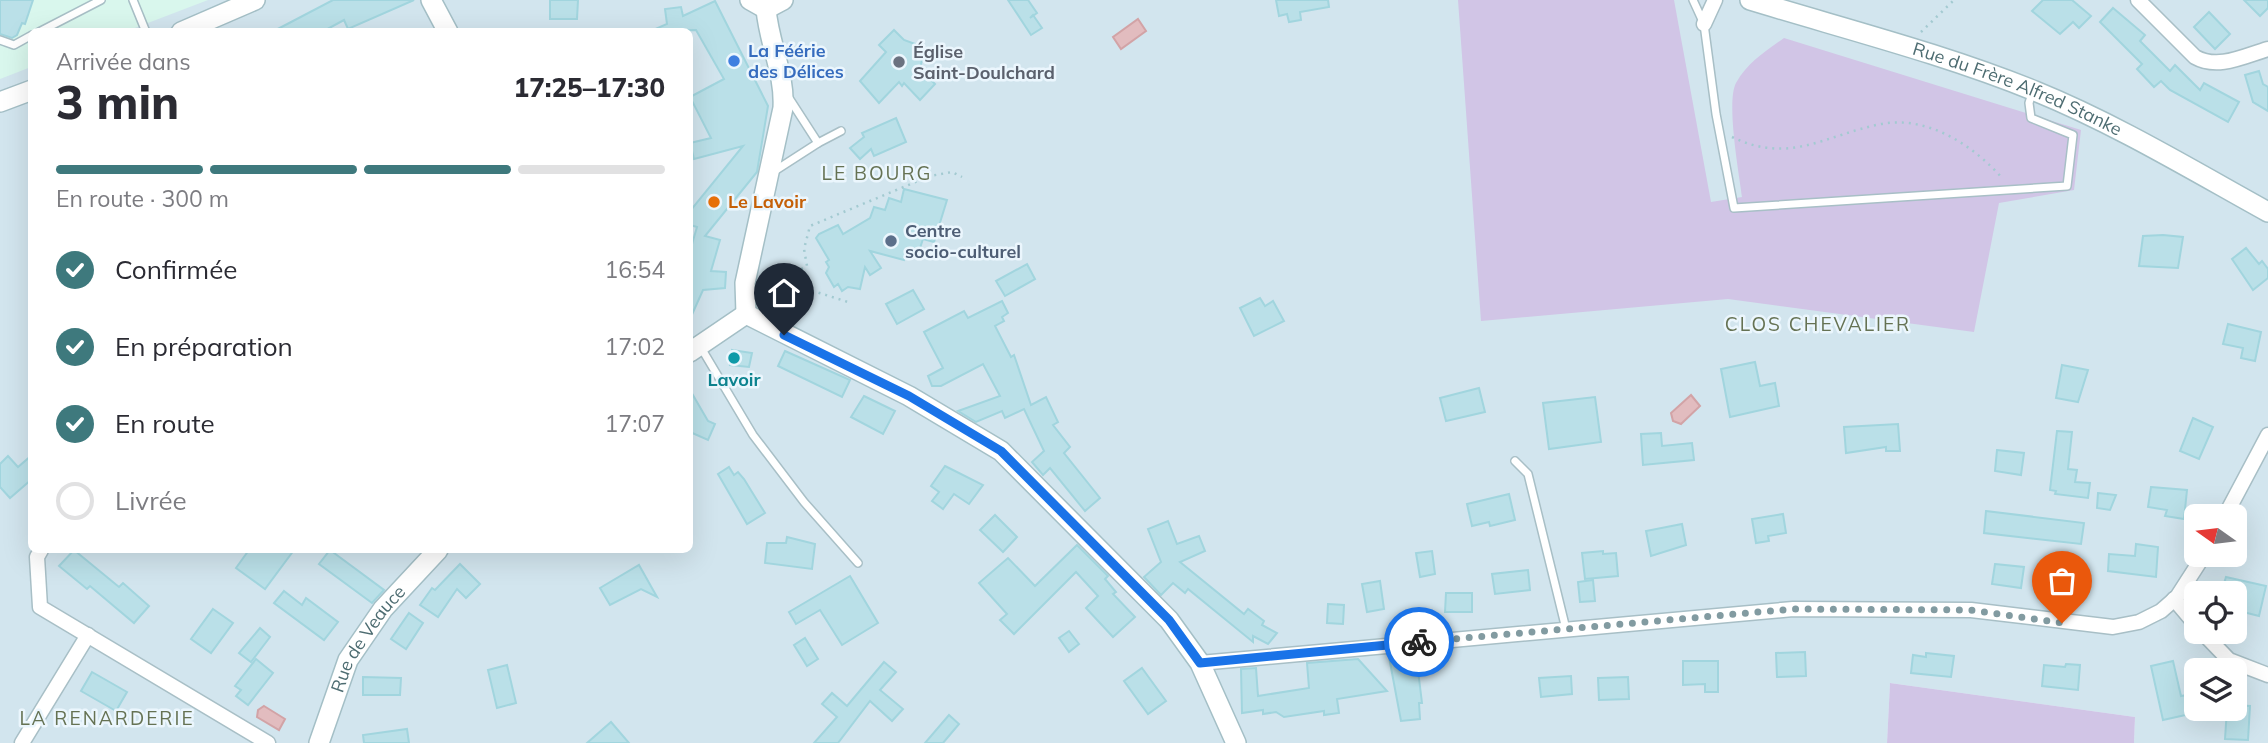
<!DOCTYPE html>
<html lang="fr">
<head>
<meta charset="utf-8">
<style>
  body { margin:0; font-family:Mulish,sans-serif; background:#f7f7f7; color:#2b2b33; height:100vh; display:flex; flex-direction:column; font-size:26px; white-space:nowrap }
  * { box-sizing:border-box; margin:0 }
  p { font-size:23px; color:#7c7c81 }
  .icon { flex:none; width:38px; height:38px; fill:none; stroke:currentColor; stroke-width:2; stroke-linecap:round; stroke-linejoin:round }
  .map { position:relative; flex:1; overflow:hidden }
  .sheet { position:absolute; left:28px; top:28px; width:665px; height:525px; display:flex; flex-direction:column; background:#fff; border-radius:10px; box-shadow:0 7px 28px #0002 }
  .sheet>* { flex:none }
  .needle { width:46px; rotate:284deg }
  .fabs { position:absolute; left:2184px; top:504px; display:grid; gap:14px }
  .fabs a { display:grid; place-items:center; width:63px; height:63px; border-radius:10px; background:#fff; box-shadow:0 7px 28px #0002; font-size:35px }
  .pin { position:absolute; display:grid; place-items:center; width:60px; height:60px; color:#fff; margin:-72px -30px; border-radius:50% 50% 50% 0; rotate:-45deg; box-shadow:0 0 7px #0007 }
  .pin .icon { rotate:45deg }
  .courier { position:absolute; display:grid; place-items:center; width:70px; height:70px; margin:-35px; border:5px solid #1a73e8; border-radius:50%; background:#fff; color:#222; box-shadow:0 2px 9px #0007 }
  .summary em { font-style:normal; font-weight:800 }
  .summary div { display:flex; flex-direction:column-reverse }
  .summary { display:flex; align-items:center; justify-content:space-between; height:119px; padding:0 28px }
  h1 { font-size:46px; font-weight:800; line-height:52px }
  .bar { display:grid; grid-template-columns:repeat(4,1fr); gap:10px 7px; align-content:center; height:84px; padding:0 28px }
  .bar i { height:9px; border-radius:5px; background:#e1e1e2 }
  .bar .active { background:#3e797d }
  .bar p { grid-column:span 4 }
  ol { padding:0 28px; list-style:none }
  li { display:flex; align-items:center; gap:21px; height:77px }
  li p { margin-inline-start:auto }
  li .icon { padding:7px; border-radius:50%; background:#3e797d; color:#fff; stroke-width:4 }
  li:last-child { color:#7c7c81 }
  li i { width:38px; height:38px; border:4px solid #e1e1e2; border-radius:50% }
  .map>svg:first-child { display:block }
  .residential { fill:#d2e5ee; fill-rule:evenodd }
  .medical { fill:#d9f7ed }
  .green { fill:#d1c5e6 }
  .water { fill:#e2bcbf; stroke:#d2a3a6; stroke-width:2 }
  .building { fill:#bae0e8; stroke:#a1d5de; stroke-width:2 }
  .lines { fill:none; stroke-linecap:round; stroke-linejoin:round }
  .lane-casing { stroke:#a8bfc6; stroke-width:10 }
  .street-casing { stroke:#a8bfc6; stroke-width:17 }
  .secondary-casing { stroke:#a4bfc6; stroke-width:22 }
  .path { stroke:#a3cad1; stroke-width:2.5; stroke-dasharray:2 5; stroke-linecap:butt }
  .lane { stroke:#fff; stroke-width:7 }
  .street { stroke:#fff; stroke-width:14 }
  .secondary { stroke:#fff; stroke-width:19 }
  .done { stroke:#829ba1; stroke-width:7; stroke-dasharray:0 12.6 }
  .route { stroke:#1a73e8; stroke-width:9 }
  .shop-dot { fill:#3f7fe0; stroke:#ebf6fd; stroke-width:2.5 }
  .worship-dot { fill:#6b7280; stroke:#ebf6fd; stroke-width:2.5 }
  .food-dot { fill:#e8710a; stroke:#ebf6fd; stroke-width:2.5 }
  .service-dot { fill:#5c6f8a; stroke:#ebf6fd; stroke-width:2.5 }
  .culture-dot { fill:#0f9aa8; stroke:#ebf6fd; stroke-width:2.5 }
  .labels { text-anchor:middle; stroke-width:5; stroke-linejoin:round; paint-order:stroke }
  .shop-label { font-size:18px; font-weight:bold; fill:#366cbe; stroke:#ebf6fd; text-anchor:start }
  .worship-label { font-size:18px; font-weight:bold; fill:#5b616d; stroke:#ebf6fd; text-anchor:start }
  .street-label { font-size:18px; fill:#4d6c71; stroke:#ebf6fd }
  .food-label { font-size:18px; font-weight:bold; fill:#c56008; stroke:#ebf6fd; text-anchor:start }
  .service-label { font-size:18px; font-weight:bold; fill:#4e5e75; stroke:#ebf6fd; text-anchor:start }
  .culture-label { font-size:18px; font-weight:bold; fill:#0d838f; stroke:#ebf6fd }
  .neighbourhood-label { font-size:19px; letter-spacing:2px; fill:#657253; stroke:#ebf6fd }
</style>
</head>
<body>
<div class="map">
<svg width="2268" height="743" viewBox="0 0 2268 743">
  <rect width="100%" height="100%" fill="#e5f2fa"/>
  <path class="residential" d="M0,0h2268v743h-134l1,-26 -245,-34 -3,60h-1887zM32,32h658v518h-658zM2196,516h39v39h-39zM2196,593h39v39h-39zM2196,670h39v39h-39z"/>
  <polygon class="medical" points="0,0 208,0 127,31 32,32 31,67 0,79"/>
  <g class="green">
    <path d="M1458,0h216l37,202 31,-5c-3,-24 -16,-95 -6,-114 11,-20 30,-32 48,-45l297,92 -7,60 -75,13 -25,129 -246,-33 -247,22z"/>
    <polygon points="1890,683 2135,717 2134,743 1887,743"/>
  </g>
  <g class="water">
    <polygon points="1138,19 1146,31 1121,49 1113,37"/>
    <polygon points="1691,395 1700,406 1681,424 1673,421 1671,413"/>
    <polygon points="264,706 285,719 279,730 257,717 258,710"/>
  </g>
  <g class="building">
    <polygon points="0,0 33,0 25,24 22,23 17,35 12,38 0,34"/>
    <polygon points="333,0 414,0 348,29 344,20 322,32 272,32"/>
    <polygon points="550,0 578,0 577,19 550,19"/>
    <polygon points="1008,0 1028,0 1037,13 1030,18 1033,15 1042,28 1031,35"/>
    <polygon points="1276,0 1328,0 1329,7 1300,12 1301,20 1289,22 1287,14 1279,16"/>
    <polygon points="2043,0 2072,0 2091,16 2079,28 2073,22 2060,34 2032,11"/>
    <polygon points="2244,0 2268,0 2268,8 2260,16"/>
    <polygon points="715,1 768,106 757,172 705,236 720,240 711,271 726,272 725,288 703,290 690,319 690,251 697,227 690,225 690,211 743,146 694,159 690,143 711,138 690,97 724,79 696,30 651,31 667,24 665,9 681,7 683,16"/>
    <polygon points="2113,8 2145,35 2140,41 2170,71 2175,65 2200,90 2204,83 2239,102 2228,122 2170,90 2161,81 2154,87 2137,69 2142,64 2100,22"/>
    <polygon points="2209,12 2230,34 2215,49 2194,27"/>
    <polygon points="894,30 904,40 915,44 914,55 922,60 920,69 935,84 920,100 904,83 902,86 899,82 879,103 860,81 886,52 879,45"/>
    <polygon points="2259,71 2263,84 2268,87 2268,111 2253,102 2245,75"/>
    <polygon points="896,118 906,142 874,156 871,149 860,159 850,148 864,137 862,133"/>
    <polygon points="904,189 947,200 934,242 923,239 919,251 907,248 904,260 870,251 881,268 870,275 865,267 860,289 848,287 842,291 838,284 834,287 826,273 829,267 826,262 829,260 816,238 819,234 838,225 843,234 870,218 874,207 885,210 889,198 901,202"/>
    <polygon points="2163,235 2183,237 2178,268 2139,266 2143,236"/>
    <polygon points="2246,248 2259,264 2262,261 2268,269 2268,278 2253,290 2232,259"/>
    <polygon points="1027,264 1035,279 1005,296 996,281"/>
    <polygon points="913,290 924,309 897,324 886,304"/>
    <polygon points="1260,298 1265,306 1273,301 1284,321 1254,336 1240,308"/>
    <polygon points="1002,301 1008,313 1002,317 1004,321 995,326 1011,357 1014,355 1031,405 1046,397 1058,422 1053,425 1070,447 1064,453 1100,498 1085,511 1050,468 1043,475 1032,462 1044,451 1024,409 1005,418 1002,411 976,422 958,411 1000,396 983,364 941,386 932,386 928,376 943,368 924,332 964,311 968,318"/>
    <polygon points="2228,324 2261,332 2255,361 2241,358 2243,348 2223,344"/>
    <polygon points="732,350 752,353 749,367 730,365"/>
    <polygon points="785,351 850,380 842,397 778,366"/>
    <polygon points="1755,362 1760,386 1775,383 1779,406 1730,417 1721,369"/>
    <polygon points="2062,365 2088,370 2078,402 2056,398"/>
    <polygon points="1479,388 1485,412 1446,421 1440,398"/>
    <polygon points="690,390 708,421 715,424 708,440 690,432"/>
    <polygon points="864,396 895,411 883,434 851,417"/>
    <polygon points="1595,397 1601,442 1549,449 1543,403"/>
    <polygon points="2193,418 2213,427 2199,459 2180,451"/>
    <polygon points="1898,424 1900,451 1886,451 1886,447 1846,453 1844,427"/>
    <polygon points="2057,431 2072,432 2068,469 2077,470 2075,482 2090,483 2088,498 2055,494 2056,491 2050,490"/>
    <polygon points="1661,433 1662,446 1692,443 1694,460 1643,465 1641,434"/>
    <polygon points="1997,450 2024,453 2021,475 1995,471"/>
    <polygon points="32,455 32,479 10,498 0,487 0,464 8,456 18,467"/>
    <polygon points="945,466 983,485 969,504 954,494 943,509 932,501 939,492 931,486"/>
    <polygon points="729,467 734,475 738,472 744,479 765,513 747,524 718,474"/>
    <polygon points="2151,487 2187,490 2184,519 2165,516 2167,510 2148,507"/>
    <polygon points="2098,493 2116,495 2110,510 2097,508"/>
    <polygon points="1509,494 1515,520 1490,526 1489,522 1472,526 1467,504"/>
    <polygon points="1986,511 2084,523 2081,544 1984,533"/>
    <polygon points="1783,514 1786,533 1768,536 1769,541 1756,543 1752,519"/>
    <polygon points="995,515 1017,537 1003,552 980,530"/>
    <polygon points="1168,521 1177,544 1199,536 1205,551 1180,562 1244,614 1248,609 1264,621 1262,625 1277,633 1268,644 1253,636 1253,642 1188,589 1185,593 1173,583 1161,595 1144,577 1161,562 1148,529"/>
    <polygon points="1682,524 1686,545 1651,556 1646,531"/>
    <polygon points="787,537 815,544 812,569 765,563 767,543 786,543"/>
    <polygon points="2136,544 2158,547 2156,577 2108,571 2109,554 2135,556"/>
    <polygon points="1077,545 1108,576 1105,579 1116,592 1113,594 1135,617 1113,637 1086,608 1098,596 1076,572 1014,634 1000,620 1007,614 979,583 1008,558 1035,586"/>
    <polygon points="74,550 119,587 123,583 149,606 134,623 90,586 87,589 59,566"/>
    <polygon points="249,550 294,550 265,589 236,568"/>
    <polygon points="330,550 384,590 372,603 319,564"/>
    <polygon points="1432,551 1435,574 1420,577 1416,553"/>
    <polygon points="1603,551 1603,554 1616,553 1618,576 1585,579 1582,553"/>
    <polygon points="460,564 480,584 466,598 457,589 438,617 420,605 432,588 435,590"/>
    <polygon points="1995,564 2024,567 2021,588 1992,584"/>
    <polygon points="639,565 657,597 641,589 610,605 600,588"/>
    <polygon points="1528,570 1530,590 1495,594 1492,574"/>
    <polygon points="2050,573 2080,577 2077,598 2047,594"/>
    <polygon points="850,576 878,623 842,645 820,610 796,624 789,612"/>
    <polygon points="2226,577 2266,586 2259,616 2235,610 2235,593 2221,593"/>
    <polygon points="1593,580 1595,601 1580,602 1578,582"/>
    <polygon points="1380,581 1384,609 1367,612 1362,584"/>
    <polygon points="284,591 302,605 306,598 338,622 324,640 274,603"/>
    <polygon points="1446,593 1472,593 1472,612 1445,612"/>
    <polygon points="1328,604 1344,605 1343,624 1327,623"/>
    <polygon points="213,609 233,623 211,653 191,639"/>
    <polygon points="409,613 423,623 406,649 391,639"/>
    <polygon points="260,628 270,637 251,662 239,653"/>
    <polygon points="1069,631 1079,644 1069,652 1059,638"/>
    <polygon points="805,638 818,659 807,666 794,645"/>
    <polygon points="1805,652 1806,676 1777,677 1776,653"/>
    <polygon points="1926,653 1954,656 1951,677 1911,673 1913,655 1926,657"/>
    <polygon points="1416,654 1422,703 1419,703 1420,719 1401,721 1389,657"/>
    <polygon points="256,659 273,673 248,705 236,696 241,690 235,686"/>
    <polygon points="1358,659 1387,691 1337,699 1339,713 1324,715 1324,711 1284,717 1276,712 1263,714 1263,710 1242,713 1241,669 1256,668 1258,696 1309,688 1307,663"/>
    <polygon points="1683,661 1718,661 1718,692 1705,692 1705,684 1683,685"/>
    <polygon points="2173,661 2181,696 2187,695 2190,714 2163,720 2151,666"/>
    <polygon points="884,662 896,672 880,690 903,709 892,721 870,701 838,743 814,743 837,717 822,704 832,693 847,706"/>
    <polygon points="2066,664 2080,665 2078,690 2042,686 2044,665 2065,667"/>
    <polygon points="507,665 516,703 497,708 488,670"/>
    <polygon points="1142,668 1166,701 1148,714 1124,681"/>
    <polygon points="92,672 127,692 116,711 81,691"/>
    <polygon points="1571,676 1572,694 1541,697 1539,678"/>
    <polygon points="363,677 401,678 400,695 363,695"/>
    <polygon points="1628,677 1629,699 1599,700 1598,678"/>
    <polygon points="2235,705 2250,706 2248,740 2225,739 2227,709 2235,709"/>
    <polygon points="949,715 959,724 943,743 925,743"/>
    <polygon points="611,722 629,743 587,743"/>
    <polygon points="407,729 409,743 364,743 363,735"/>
  </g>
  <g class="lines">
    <g class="lane-casing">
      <g id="lane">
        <polyline points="133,0 146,32"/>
        <polyline points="1693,0 1704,24 1716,114 1734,208 2067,186 2073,135 2031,118 2029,103 2032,93"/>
        <polyline points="39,32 101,0"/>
        <polyline points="0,40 14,45 32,35"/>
        <polyline points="818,143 841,131"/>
        <polyline points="773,172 818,143 787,95"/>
        <polyline points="700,346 753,435 804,502 858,563"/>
        <polyline points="1515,461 1528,474 1566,629"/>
      </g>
    </g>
    <g class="street-casing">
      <g id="street">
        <path d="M2138,0l57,57c23,13 49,-1 73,-8"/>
        <polyline points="1704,24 1715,0"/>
        <polyline points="2225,516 2268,435"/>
        <polyline points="41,550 37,557 40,607 268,743"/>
        <polyline points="2174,599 2196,625"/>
        <polyline points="2202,632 2229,660 2268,675"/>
        <polyline points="1200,663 1793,609 1971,610 2113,627 2139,622 2161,611 2177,597 2204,555"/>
        <polyline points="22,743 88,635"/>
      </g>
    </g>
    <g class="secondary-casing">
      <g id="secondary">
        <polyline points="431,0 448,32"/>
        <polyline points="750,0 766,9"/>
        <path id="s1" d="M1750,0c95,29 194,54 285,91 81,33 157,79 233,121"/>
        <polyline points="766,9 783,0"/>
        <polyline points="181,32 255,0"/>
        <polyline points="0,102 32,90"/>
        <polyline points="746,314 909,396 1001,451 1169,620 1200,663 1236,743"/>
        <path d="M746,314l-1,-31 38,-175c2,-35 -14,-64 -17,-99"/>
        <polyline points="690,352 746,314"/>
        <path id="s2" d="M319,743l29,-83 35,-51 55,-59"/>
      </g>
    </g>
    <g class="path">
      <polyline points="1921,32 1954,0"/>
      <path d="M1732,137c58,28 93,-2 149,-13 47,-9 93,22 122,55"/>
      <polyline points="788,276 810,290 851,303"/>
      <polyline points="763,283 774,284 807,266 804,249 810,226 930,176 952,172 962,177"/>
    </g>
    <use href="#lane" class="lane"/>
    <use href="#street" class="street"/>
    <use href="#secondary" class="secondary"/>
  </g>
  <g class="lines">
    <polyline class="done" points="1419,642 1793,609 1971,610 2062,623"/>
    <polyline class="route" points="784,335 909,396 1001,451 1169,620 1200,663 1419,642"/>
  </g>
  <circle class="shop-dot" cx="734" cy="61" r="7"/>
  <circle class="worship-dot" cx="899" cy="62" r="7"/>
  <circle class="food-dot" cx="714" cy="202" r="7"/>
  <circle class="service-dot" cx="891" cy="241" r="7"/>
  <circle class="culture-dot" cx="734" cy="358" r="7"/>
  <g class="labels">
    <g class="shop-label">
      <text x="748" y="57">La Féérie<tspan x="748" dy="21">des Délices</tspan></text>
    </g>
    <g class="worship-label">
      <text x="913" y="58">Église<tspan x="913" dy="21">Saint-Doulchard</tspan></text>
    </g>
    <g class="street-label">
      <text dy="6" stroke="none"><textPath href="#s1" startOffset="282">Rue du Frère Alfred Stanke</textPath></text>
      <text dy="6" stroke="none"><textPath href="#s2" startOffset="116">Rue de Veauce</textPath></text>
    </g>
    <g class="food-label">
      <text x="728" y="208">Le Lavoir</text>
    </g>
    <g class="service-label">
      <text x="905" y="237">Centre<tspan x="905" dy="21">socio-culturel</tspan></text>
    </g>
    <g class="culture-label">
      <text x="734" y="386">Lavoir</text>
    </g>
    <g class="neighbourhood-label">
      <text x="877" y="180">LE BOURG</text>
      <text x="1818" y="331">CLOS CHEVALIER</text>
      <text x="107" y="725">LA RENARDERIE</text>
    </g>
  </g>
</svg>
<div class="fabs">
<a><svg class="needle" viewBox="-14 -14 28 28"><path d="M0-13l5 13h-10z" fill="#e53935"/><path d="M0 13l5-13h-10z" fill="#7c7c81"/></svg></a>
<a><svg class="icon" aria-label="locate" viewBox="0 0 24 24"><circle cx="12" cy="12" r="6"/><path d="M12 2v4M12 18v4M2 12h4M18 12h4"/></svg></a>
<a><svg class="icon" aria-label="layers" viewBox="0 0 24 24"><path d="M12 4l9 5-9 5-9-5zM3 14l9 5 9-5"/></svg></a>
</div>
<div class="pin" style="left:2062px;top:623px;background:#ea580c"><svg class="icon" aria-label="bag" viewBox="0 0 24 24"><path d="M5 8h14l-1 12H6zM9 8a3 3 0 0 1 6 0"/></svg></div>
<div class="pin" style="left:784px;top:335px;background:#1f2937"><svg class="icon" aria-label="home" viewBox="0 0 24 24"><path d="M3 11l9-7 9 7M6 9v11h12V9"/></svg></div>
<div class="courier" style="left:1419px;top:642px"><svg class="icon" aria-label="bike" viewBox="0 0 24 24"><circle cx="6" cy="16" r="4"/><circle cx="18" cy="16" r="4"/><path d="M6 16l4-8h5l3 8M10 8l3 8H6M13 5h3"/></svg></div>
<section class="sheet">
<div class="summary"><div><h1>3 min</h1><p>Arrivée dans</p></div><em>17:25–17:30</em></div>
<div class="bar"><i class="active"></i><i class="active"></i><i class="active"></i><i></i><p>En route · 300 m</p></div>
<ol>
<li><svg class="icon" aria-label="check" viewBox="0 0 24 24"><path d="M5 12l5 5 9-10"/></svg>Confirmée<p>16:54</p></li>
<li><svg class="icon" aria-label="check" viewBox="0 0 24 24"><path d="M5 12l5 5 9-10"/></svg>En préparation<p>17:02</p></li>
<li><svg class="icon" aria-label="check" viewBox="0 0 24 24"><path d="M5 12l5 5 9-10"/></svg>En route<p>17:07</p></li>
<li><i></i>Livrée</li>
</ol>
</section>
</div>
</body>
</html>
